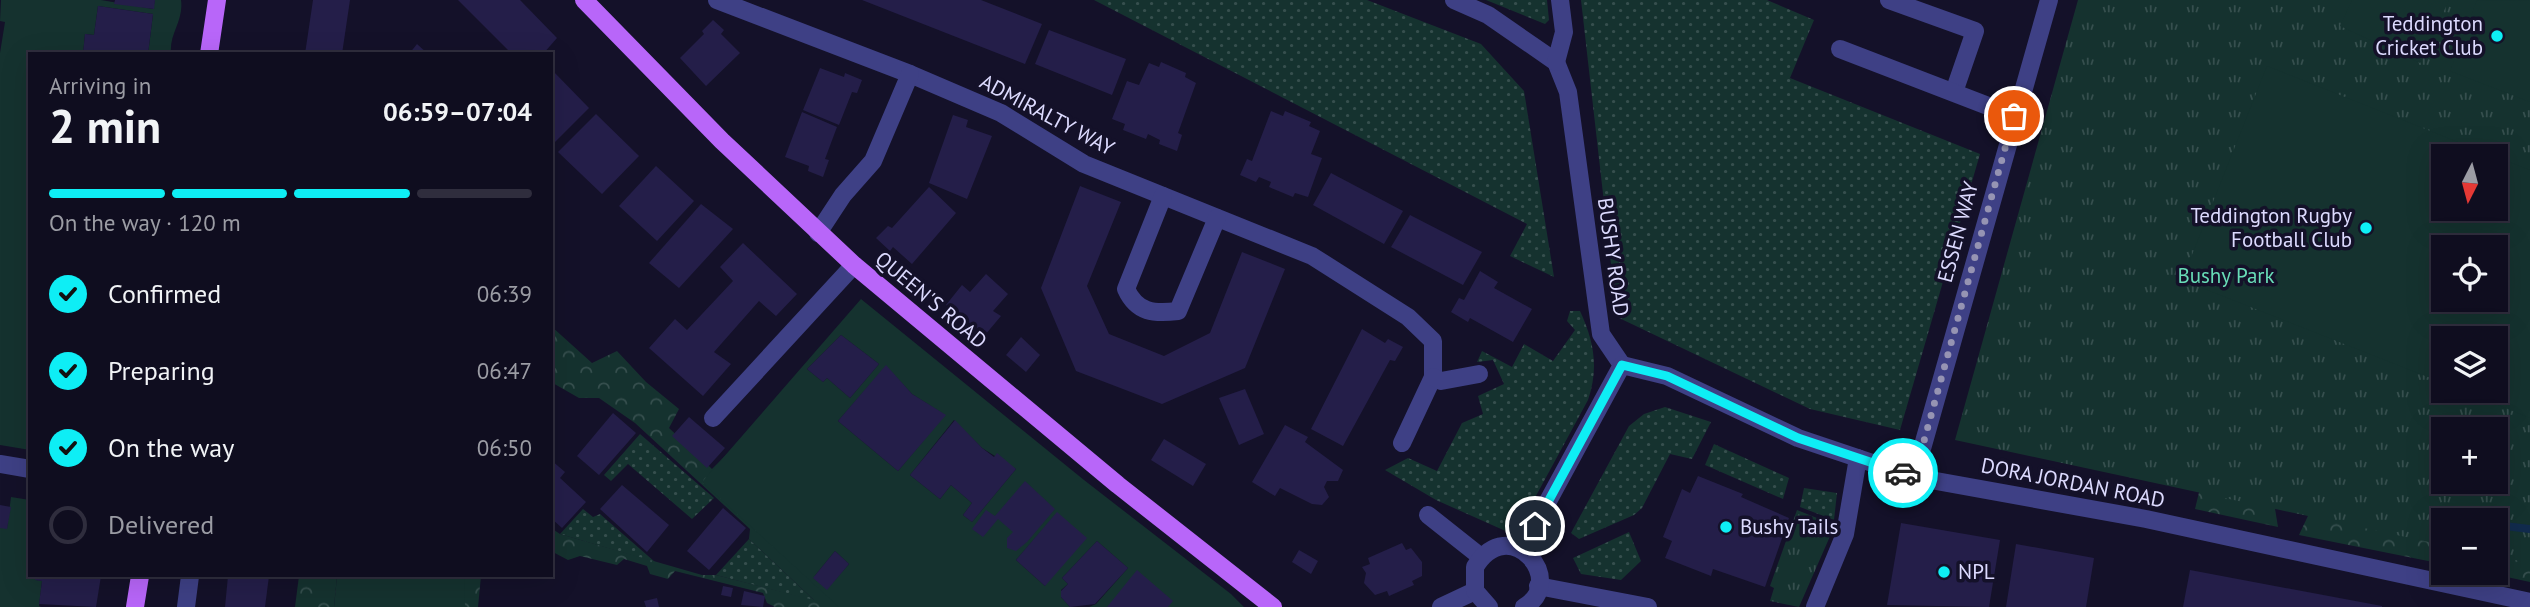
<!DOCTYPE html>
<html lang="en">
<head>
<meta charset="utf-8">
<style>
  body { margin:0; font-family:"PT Sans",sans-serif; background:#1d1b2c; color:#f1f3f6; height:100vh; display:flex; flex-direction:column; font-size:26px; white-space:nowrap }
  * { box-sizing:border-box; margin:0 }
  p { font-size:23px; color:#9b9ca4 }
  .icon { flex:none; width:38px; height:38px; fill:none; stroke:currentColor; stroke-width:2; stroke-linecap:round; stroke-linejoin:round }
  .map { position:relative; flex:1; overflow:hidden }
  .panel { position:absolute; left:28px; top:52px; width:525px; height:525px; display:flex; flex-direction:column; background:#0f0d1f; border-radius:0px; box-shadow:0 7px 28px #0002,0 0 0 2px #2f2d3d }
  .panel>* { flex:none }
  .needle { width:46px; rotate:186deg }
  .fabs { position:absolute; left:2431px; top:144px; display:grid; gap:14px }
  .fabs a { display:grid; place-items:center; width:77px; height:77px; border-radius:0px; background:#0f0d1f; box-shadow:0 7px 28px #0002,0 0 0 2px #2f2d3d; font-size:35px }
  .pin { position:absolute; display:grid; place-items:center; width:60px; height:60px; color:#fff; margin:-30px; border:4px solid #fff; border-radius:50%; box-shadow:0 2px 7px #0007 }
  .courier { position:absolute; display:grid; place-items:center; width:70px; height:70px; margin:-35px; border:5px solid #0eeef5; border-radius:50%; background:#fff; color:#222; box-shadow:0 2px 9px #0007 }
  .headline em { font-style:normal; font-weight:700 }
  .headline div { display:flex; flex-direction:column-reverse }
  .headline { display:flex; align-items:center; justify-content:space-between; height:119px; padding:0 21px }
  h1 { font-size:46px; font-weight:700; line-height:52px }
  .bar { display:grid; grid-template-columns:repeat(4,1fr); gap:10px 7px; align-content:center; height:84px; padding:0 21px }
  .bar i { height:9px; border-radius:5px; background:#2f2d3d }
  .bar .selected { background:#0eeef5 }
  .bar p { grid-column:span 4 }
  ol { padding:0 21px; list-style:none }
  li { display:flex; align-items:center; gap:21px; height:77px }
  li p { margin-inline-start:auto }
  li .icon { padding:7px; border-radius:50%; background:#0eeef5; color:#111; stroke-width:4 }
  li:last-child { color:#9b9ca4 }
  li i { width:38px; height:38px; border:4px solid #2f2d3d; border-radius:50% }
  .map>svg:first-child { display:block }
  .grass { fill:url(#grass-dots) }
  .forest { fill:url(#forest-crowns) }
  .park { fill:url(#park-tufts); fill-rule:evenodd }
  .garden { fill:#15322f; fill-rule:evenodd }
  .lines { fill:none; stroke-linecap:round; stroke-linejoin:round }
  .stream { stroke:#112b4d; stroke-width:8 }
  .building { fill:#241e49 }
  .minor { stroke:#3e4085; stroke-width:18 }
  .major { stroke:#b866f9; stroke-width:18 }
  .done { stroke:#9694b3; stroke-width:7; stroke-dasharray:0 12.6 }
  .route { stroke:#0eeef5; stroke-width:9 }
  .poi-dot { fill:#0eeef5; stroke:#141129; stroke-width:2.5 }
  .labels { text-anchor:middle; stroke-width:7; stroke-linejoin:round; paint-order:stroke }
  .poi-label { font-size:21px; fill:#dcdafe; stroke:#141129; text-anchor:end }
  .street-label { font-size:21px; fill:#dcdafe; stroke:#141129 }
  .park-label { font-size:21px; fill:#68dcb7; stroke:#141129 }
</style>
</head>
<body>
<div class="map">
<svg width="2530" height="607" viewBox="0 0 2530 607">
  <defs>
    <pattern id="grass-dots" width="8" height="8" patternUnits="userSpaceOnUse" patternTransform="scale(1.75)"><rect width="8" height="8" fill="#15322f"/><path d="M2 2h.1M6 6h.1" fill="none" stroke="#364f4e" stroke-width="1.8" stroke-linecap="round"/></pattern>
    <pattern id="forest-crowns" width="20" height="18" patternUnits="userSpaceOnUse" patternTransform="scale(1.75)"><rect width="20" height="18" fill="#15322f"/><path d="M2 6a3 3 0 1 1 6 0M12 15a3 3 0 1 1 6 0" fill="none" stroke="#364f4e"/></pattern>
    <pattern id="park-tufts" width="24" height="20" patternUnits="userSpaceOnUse" patternTransform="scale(1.75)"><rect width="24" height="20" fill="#15322f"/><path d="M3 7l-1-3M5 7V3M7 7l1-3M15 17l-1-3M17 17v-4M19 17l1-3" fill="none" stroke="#364f4e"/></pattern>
  </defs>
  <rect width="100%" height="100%" fill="#141129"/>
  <g class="grass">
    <polygon points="1094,0 1367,0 1481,44 1524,91 1554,277 1510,256 1527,224"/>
    <polygon points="1486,0 1547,0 1549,20 1545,24"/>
    <polygon points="1581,0 1767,0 1814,20 1790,78 1980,154 1900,430 1810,409 1617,317"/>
    <path d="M1570,311h10c14,30 19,57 8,89l-70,129 -8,4 -74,-33 -51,-30 23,-12 29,13 25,-48 21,-9 -5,-18 26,-12 -11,-24 -16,2 5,-11 30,16 12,-23 29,17 22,-31 -8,-9z"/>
    <polygon points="1665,407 1711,422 1692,459 1670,454 1642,508 1634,515 1579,539 1571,533 1629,426 1644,414"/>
    <polygon points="640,434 714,498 692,519 628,464 611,481 604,475"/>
    <polygon points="1714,444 1789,478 1783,499 1705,465"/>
    <polygon points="1804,488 1837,493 1834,520 1800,507"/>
    <polygon points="583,509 593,517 600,514 655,562 560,534"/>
    <polygon points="1629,532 1641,561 1621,580 1581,574 1573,558"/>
    <polygon points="749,539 815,601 716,575"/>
  </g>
  <g class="forest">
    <polygon points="551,326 592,363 617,351 646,382 679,409 669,428 712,469 740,441 803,566 851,607 775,607 767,603 763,593 675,571 668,579 650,574 647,566 624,559 617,565 580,556 568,560 551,551 551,528 560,534 702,575 716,575 814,600 749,539 750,529 635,423 599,398 579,398 551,382"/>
    <polygon points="2266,454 2278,527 2195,509 2208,455"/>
    <polygon points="2337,454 2443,481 2530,478 2530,582 2484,572 2496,572 2496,520 2443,520 2443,564 2299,535"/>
    <polygon points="299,576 337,576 334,607 295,607"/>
    <polygon points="464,576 481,576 478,607 464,607"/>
  </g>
  <g class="park">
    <path d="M2078,0h452v563l-34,-7v-36h-53v25l-488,-105zM2443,156h53v52h-53zM2443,247h53v52h-53zM2443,338h53v52h-53zM2443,429h53v52h-53z"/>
    <polygon points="1797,510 1832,524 1831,534 1799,607 1770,601 1774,588 1770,586"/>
  </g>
  <g class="garden">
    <path d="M1,0h100l52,9 2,-9h26c3,21 -12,33 -10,54h-23l5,-40 -55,-8 -4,29 -9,-1 -2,20h-53v396l-30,-5v-392l5,-31 -5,-1z"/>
    <polygon points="2352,0 2449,0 2420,63 2340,26"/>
    <polygon points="2477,0 2530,1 2530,102 2450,71"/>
    <path d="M2267,66l226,90h-50v52h53v-51l34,13v248l-69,-28h35v-52h-53v45l-261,-103zM2443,247h53v52h-53z"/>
    <path d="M861,299l223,181 147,114 13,13h-155l7,-3 32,-36 -31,-27 -35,37 6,6 -7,6v7l9,10h-231l-137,-125zM841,335l38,29 -29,34 -23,-20 -4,4 -16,-13zM886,366l26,28 33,21 -47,56 -60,-50zM954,420l28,28 34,21 -44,53 -9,-7 9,-12 -21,-18 -11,14 -30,-24zM1057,513l-12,73 -29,-26zM835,551l14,13 -22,25 -14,-11z"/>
    <polygon points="11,497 30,500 30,576 36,576 36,580 42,581 39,606 41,607 0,607 0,528 7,528"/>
    <polygon points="337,576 464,576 465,607 334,607"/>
  </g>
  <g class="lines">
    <g class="stream">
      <polyline points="2433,518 2449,520"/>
      <polyline points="2496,525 2530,529"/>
    </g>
  </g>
  <g class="building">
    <polygon points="115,0 155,0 154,9 114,4"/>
    <polygon points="313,0 350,0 342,54 305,54"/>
    <polygon points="458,0 520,0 557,38 543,54 512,54"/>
    <polygon points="862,0 981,0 1042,24 1025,64"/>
    <polygon points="98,6 153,14 148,54 83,54 85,34 94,35"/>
    <polygon points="713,20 724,30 721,34 740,53 706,86 680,58 704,34 702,31"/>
    <polygon points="1049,30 1126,59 1112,95 1035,64"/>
    <polygon points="417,44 428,54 409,54"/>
    <polygon points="1161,62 1186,73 1185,77 1196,83 1178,133 1182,135 1177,151 1159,144 1160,140 1148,134 1146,139 1123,130 1125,124 1112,119 1127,81 1139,85 1149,63 1159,67"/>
    <polygon points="820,68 844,77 845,73 862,80 857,93 852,92 839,125 803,110"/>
    <polygon points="551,69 589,108 551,146"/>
    <polygon points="1271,111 1283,116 1285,111 1311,122 1309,126 1320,131 1311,154 1322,158 1308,197 1295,193 1293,197 1269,187 1271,182 1259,177 1256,182 1240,175 1247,159 1252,161"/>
    <polygon points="802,112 837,127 825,159 829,160 823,177 808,171 809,166 785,157"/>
    <polygon points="596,114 639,156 602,194 558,152"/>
    <polygon points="953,115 968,120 966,127 992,136 967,199 929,183"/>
    <polygon points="656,166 694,201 657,241 619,206"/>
    <polygon points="1331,173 1403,211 1384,244 1313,205"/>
    <polygon points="1080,186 1121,202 1087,286 1109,334 1164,356 1210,333 1242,252 1285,269 1245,368 1162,404 1076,371 1041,288"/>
    <polygon points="929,187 956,213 912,264 893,247 890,251 876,238 888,226 892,228"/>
    <polygon points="701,204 733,229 679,288 649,263"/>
    <polygon points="1410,215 1482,252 1463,285 1391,247"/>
    <polygon points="743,243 797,294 776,316 759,301 714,352 731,364 703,396 649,348 675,319 687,330 733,281 720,267"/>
    <polygon points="1480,271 1498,282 1494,288 1532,309 1513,342 1470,318 1468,322 1451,312 1459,298 1464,300"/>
    <polygon points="986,274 1008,294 993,311 1001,316 985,335 946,305 962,285 970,292"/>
    <polygon points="1362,329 1385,343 1388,339 1403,347 1395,361 1390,360 1343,446 1311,429"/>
    <polygon points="841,335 879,364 850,398 827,378 823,382 807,369"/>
    <polygon points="1021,337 1040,355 1026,372 1006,355"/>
    <polygon points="886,365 912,394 946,415 898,471 838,421"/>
    <polygon points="1245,389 1264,434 1239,445 1219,398"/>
    <polygon points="613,413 636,433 599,475 577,456"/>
    <polygon points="689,417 725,448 707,468 672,436"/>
    <polygon points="955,420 982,448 994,457 997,453 1016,469 972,522 963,515 972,503 951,485 940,499 910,475"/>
    <polygon points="1285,425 1308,437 1305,442 1343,470 1338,481 1327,481 1324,487 1329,497 1322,505 1312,504 1280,488 1275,496 1252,482"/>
    <polygon points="1164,439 1206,464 1193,486 1151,460"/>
    <polygon points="551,460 565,472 560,478 586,502 562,528 551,518"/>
    <polygon points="1698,476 1743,494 1741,497 1789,518 1765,587 1713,569 1711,576 1665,558 1672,541 1663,537 1682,489 1690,493"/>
    <polygon points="1025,481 1055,509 1027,542 1016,551 1007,548 1007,538 1013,532 998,519 983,537 972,529 986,510 995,516"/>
    <polygon points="622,485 669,525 647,552 600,509"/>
    <polygon points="0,505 11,507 7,529 0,528"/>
    <polygon points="723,508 746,528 709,570 687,551"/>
    <polygon points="1057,512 1087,538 1045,586 1016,560"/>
    <polygon points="1901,523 2000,540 1989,607 1887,605"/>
    <polygon points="1097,541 1128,568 1095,604 1070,607 1061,597 1061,591 1068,584 1062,578"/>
    <polygon points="1402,543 1406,550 1411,548 1422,562 1422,576 1412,581 1414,585 1389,596 1387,591 1375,595 1364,583 1366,573 1362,567 1370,564 1368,558"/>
    <polygon points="2016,544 2094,558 2086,607 2006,607"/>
    <polygon points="1299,550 1318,561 1311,574 1292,562"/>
    <polygon points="835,551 849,564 827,590 813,578"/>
    <polygon points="1137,570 1173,601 1168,607 1107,607"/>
    <polygon points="2190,570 2382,606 2382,607 2183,607"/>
    <polygon points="36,576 101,576 96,607 39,604 42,581 35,580"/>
    <polygon points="228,576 269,576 265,607 225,607"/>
    <polygon points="723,586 733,588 731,597 721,595"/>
    <polygon points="744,591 765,596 763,607 741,605"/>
    <polygon points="657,598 659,607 646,607 644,601"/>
  </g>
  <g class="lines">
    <g class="minor">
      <polyline points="717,0 910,74 1001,113 1084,164 1312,256 1408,317 1433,341 1433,377 1402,443"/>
      <polyline points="1454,0 1488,15 1556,62 1568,92 1601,334 1622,365 1522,549"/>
      <polyline points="1889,0 1975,31 1954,92"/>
      <polyline points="1840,49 2014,116"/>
      <polyline points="1556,62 1564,32 1560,0"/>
      <path d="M1163,196l-37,93c11,24 28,25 52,22l39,-93"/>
      <polyline points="818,233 843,195 873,161 910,74"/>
      <polyline points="1622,365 1667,376 1798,438 1914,477 2146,519 2530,602"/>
      <polyline points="1433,377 1441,381 1479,374"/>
      <polyline points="713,418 854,265"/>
      <polyline points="0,464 30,469"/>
      <polyline points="1914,477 2049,0"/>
      <polyline points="1428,515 1481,557"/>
      <polyline points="1538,586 1648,607"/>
      <polyline points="186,607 190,576"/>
      <polyline points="1441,607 1475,591"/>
      <path d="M1489,607l-14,-16v-24c34,-56 94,14 49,40"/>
      <polyline points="1815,607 1845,534 1858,458"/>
    </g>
    <g class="major">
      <polyline points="584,0 722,141 854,265 1118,485 1273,607"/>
      <polyline points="209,54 217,0"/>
      <polyline points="135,607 140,576"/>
    </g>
  </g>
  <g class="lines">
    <polyline class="done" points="1903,473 1914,477 2014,116"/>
    <polyline class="route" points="1535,526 1622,365 1667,376 1798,438 1903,473"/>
  </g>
  <g class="poi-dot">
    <circle cx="2497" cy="36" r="7"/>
    <circle cx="2366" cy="228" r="7"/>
    <circle cx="1726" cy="527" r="7"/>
    <circle cx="1944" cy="572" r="7"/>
  </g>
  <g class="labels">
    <g class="poi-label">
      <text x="2483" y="31">Teddington<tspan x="2483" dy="24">Cricket Club</tspan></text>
      <text x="2352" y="223">Teddington Rugby<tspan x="2352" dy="24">Football Club</tspan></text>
      <text x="1740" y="534" text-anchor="start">Bushy Tails</text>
      <text x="1958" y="579" text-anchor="start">NPL</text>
    </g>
    <g class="street-label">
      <text transform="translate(1047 115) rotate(28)" y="7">ADMIRALTY WAY</text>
      <text transform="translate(1958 232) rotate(-75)" y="7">ESSEN WAY</text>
      <text transform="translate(1613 257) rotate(82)" y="7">BUSHY ROAD</text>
      <text transform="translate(931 300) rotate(40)" y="7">QUEEN'S ROAD</text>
      <text transform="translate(2073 483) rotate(11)" y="7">DORA JORDAN ROAD</text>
    </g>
    <g class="park-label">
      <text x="2226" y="283">Bushy Park</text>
    </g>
  </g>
</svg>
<div class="fabs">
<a><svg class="needle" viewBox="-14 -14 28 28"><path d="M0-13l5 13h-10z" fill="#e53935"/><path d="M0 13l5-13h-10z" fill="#9b9ca4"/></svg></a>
<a><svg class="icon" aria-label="locate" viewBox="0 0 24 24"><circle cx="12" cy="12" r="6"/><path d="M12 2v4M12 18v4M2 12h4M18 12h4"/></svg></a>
<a><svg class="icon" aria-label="layers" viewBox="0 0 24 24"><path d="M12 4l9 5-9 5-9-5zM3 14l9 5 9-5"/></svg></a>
<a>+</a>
<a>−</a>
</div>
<div class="pin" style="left:2014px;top:116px;background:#ea580c"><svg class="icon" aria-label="bag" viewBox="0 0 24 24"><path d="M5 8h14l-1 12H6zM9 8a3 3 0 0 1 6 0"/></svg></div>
<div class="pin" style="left:1535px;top:526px;background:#1f2937"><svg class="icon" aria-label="home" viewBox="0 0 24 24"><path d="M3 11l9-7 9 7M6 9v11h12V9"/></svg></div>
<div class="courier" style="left:1903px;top:473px"><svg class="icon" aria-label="car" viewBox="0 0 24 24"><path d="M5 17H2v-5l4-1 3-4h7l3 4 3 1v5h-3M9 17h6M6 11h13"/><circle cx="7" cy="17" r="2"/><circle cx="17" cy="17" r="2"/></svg></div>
<section class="panel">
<div class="headline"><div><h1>2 min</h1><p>Arriving in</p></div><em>06:59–07:04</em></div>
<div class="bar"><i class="selected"></i><i class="selected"></i><i class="selected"></i><i></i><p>On the way · 120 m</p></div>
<ol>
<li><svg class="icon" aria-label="check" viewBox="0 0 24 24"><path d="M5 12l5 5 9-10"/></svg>Confirmed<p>06:39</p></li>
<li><svg class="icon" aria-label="check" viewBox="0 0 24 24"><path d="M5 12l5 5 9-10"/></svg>Preparing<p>06:47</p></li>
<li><svg class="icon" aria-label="check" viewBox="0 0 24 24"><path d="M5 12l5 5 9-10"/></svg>On the way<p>06:50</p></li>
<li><i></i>Delivered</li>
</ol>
</section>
</div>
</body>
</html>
